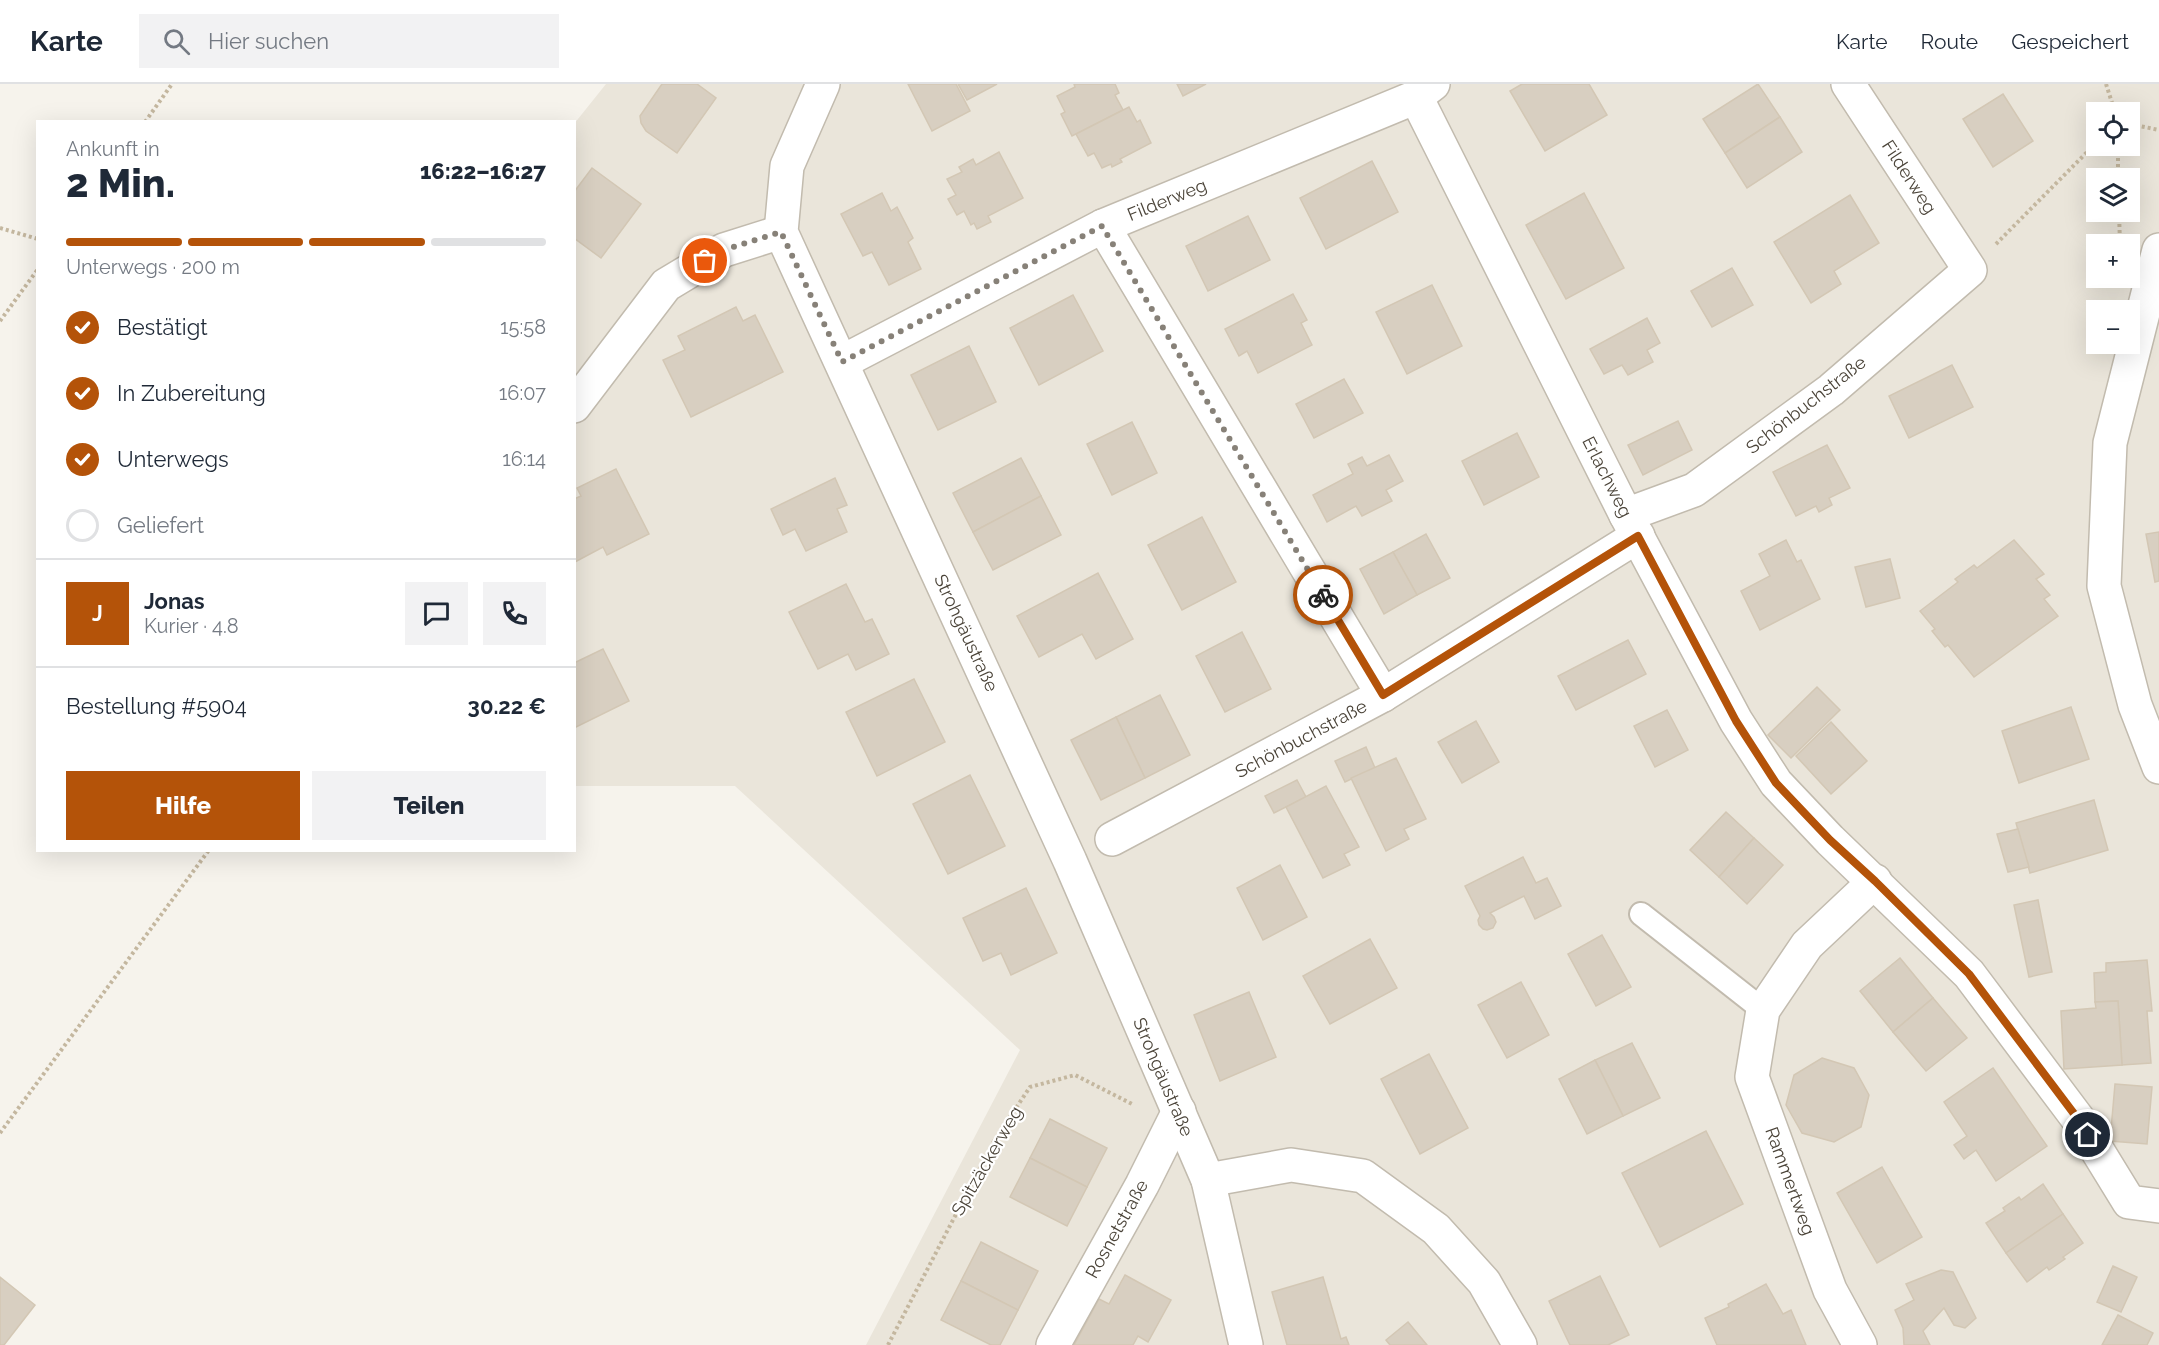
<!DOCTYPE html>
<html lang="de">
<head>
<meta charset="utf-8">
<style>
  body { margin:0; font-family:Raleway,sans-serif; background:#f2f2f3; color:#1f2937; height:100vh; display:flex; flex-direction:column; font-size:22px; white-space:nowrap }
  * { box-sizing:border-box; margin:0 }
  p { font-size:20px; color:#747a83 }
  .icon { flex:none; width:33px; height:33px; fill:none; stroke:currentColor; stroke-width:2; stroke-linecap:round; stroke-linejoin:round }
  .map { position:relative; flex:1; overflow:hidden }
  .panel { position:absolute; left:36px; top:36px; width:540px; height:732px; display:flex; flex-direction:column; background:#fff; border-radius:0px; box-shadow:0 6px 24px #0002 }
  .panel>* { flex:none }
  .tools { position:absolute; left:2086px; top:18px; display:grid; gap:12px }
  .tools a { display:grid; place-items:center; width:54px; height:54px; border-radius:0px; background:#fff; box-shadow:0 6px 24px #0002; font-size:30px }
  .pin { position:absolute; display:grid; place-items:center; width:51px; height:51px; color:#fff; margin:-26px; border:3px solid #fff; border-radius:50%; box-shadow:0 2px 6px #0007 }
  .courier { position:absolute; display:grid; place-items:center; width:60px; height:60px; margin:-30px; border:4px solid #b45309; border-radius:50%; background:#fff; color:#222; box-shadow:0 2px 8px #0007 }
  .summary em { font-style:normal; font-weight:800 }
  .summary div { display:flex; flex-direction:column-reverse }
  .summary { display:flex; align-items:center; justify-content:space-between; height:102px; padding:0 30px }
  h1 { font-size:39px; font-weight:800; line-height:45px }
  .bar { display:grid; grid-template-columns:repeat(4,1fr); gap:9px 6px; align-content:center; height:72px; padding:0 30px }
  .bar i { height:8px; border-radius:4px; background:#e0e1e3 }
  .bar .on { background:#b45309 }
  .bar p { grid-column:span 4 }
  .line { display:flex; align-items:center; gap:15px; padding:0 30px; border-top:2px solid #e0e1e3 }
  .line div { flex:1 }
  .round { display:grid; place-items:center; flex:none; width:63px; height:63px; border-radius:0px; background:#f2f2f3 }
  ol { padding:0 30px; list-style:none }
  li { display:flex; align-items:center; gap:18px; height:66px }
  li p { margin-inline-start:auto }
  li .icon { padding:6px; border-radius:50%; background:#b45309; color:#fff; stroke-width:4 }
  li:last-child { color:#747a83 }
  li i { width:33px; height:33px; border:3px solid #e0e1e3; border-radius:50% }
  .action { display:flex; gap:12px; margin-top:auto; padding:12px 30px }
  .action a { flex:1; height:69px; border-radius:0px; background:#b45309; color:#fff; font-size:24px; font-weight:800; line-height:69px; text-align:center }
  .action a+a { background:#f2f2f3; color:#1f2937 }
  header { display:flex; align-items:center; gap:36px; box-sizing:border-box; height:84px; padding:0 30px; background:#fff; border-bottom:2px solid #e0e1e3 }
  header strong { font-size:28px }
  nav { display:flex; gap:33px; margin-inline-start:auto; font-size:21px }
  .search { width:420px; height:54px; background:#f2f2f3; display:flex; align-items:center; gap:15px; box-sizing:border-box; padding:0 21px; border-radius:0px; color:#747a83; font-size:22px }
  .map>svg:first-child { display:block }
  .residential { fill:#eae5da; fill-rule:evenodd }
  .building { fill:#d8cfc1; stroke:#d3c7b4; stroke-width:1.5 }
  .lines { fill:none; stroke-linecap:round; stroke-linejoin:round }
  .service-casing { stroke:#c2bbae; stroke-width:26 }
  .minor-casing { stroke:#c2bbae; stroke-width:36 }
  .path { stroke:#c4b79f; stroke-width:4; stroke-dasharray:3 3; stroke-linecap:butt }
  .service { stroke:#fff; stroke-width:22 }
  .minor { stroke:#fff; stroke-width:33 }
  .done { stroke:#878178; stroke-width:6; stroke-dasharray:0 10.8 }
  .route { stroke:#b45309; stroke-width:8 }
  .labels { text-anchor:middle; stroke-width:4.5; stroke-linejoin:round; paint-order:stroke }
  .street-label { font-size:18px; fill:#4b4439; stroke:#fff }
</style>
</head>
<body>
<header>
<strong>Karte</strong>
<div class="search"><svg class="icon" aria-label="search" viewBox="0 0 24 24"><circle cx="10" cy="10" r="6"/><path d="M15 15l6 6"/></svg>Hier suchen</div>
<nav><a>Karte</a><a>Route</a><a>Gespeichert</a></nav>
</header>
<div class="map">
<svg width="2159" height="1261" viewBox="0 0 2159 1261">
  <rect width="100%" height="100%" fill="#f6f3ec"/>
  <path class="residential" d="M606,0h1553v1261h-1293l154,-295 -285,-264h-160l-1,-662zM2097,28h33v34h-33zM2097,94h33v34h-33zM2097,160h33v34h-33zM2097,226h33v34h-33z"/>
  <g class="building">
    <polygon points="662,0 697,0 716,14 677,69 646,47 641,39 640,32"/>
    <polygon points="908,0 956,0 970,27 932,47"/>
    <polygon points="958,0 997,0 967,16"/>
    <polygon points="1074,0 1115,0 1119,9 1115,11 1123,26 1072,52 1061,30 1065,28 1057,12 1075,3"/>
    <polygon points="1177,0 1206,0 1183,12"/>
    <polygon points="1522,0 1589,0 1607,31 1545,67 1510,7"/>
    <polygon points="1758,0 1780,33 1725,69 1703,35"/>
    <polygon points="2003,10 2033,57 1993,83 1963,35"/>
    <polygon points="1129,23 1137,38 1140,36 1151,59 1120,75 1122,78 1112,83 1111,80 1102,84 1094,69 1088,72 1076,50"/>
    <polygon points="1780,33 1802,68 1747,104 1725,69"/>
    <polygon points="999,68 1023,114 988,132 991,138 977,145 974,139 971,141 964,127 957,131 948,115 956,111 947,95 962,88 959,83 973,75 976,81"/>
    <polygon points="1372,77 1398,128 1326,165 1300,114"/>
    <polygon points="592,84 641,120 601,174 574,154 574,108"/>
    <polygon points="882,109 891,127 897,123 913,154 908,158 921,185 889,201 872,168 863,172 841,130"/>
    <polygon points="1584,109 1624,184 1566,215 1526,141"/>
    <polygon points="1850,111 1879,159 1834,187 1841,200 1811,219 1774,158"/>
    <polygon points="1248,132 1270,176 1208,207 1186,162"/>
    <polygon points="1732,184 1753,221 1712,243 1691,207"/>
    <polygon points="1432,201 1462,262 1407,290 1376,228"/>
    <polygon points="1293,210 1307,236 1301,239 1312,261 1258,289 1247,267 1239,272 1225,245"/>
    <polygon points="1073,211 1103,267 1039,301 1010,244"/>
    <polygon points="736,223 743,237 755,231 783,288 691,333 663,276 685,266 678,252"/>
    <polygon points="1647,234 1660,259 1647,266 1653,278 1628,291 1622,281 1604,290 1590,265"/>
    <polygon points="969,262 996,318 938,346 911,291"/>
    <polygon points="1952,281 1973,323 1909,354 1889,312"/>
    <polygon points="1344,295 1363,329 1314,354 1296,320"/>
    <polygon points="1678,337 1692,366 1643,391 1628,361"/>
    <polygon points="1132,338 1157,389 1112,411 1087,360"/>
    <polygon points="1517,349 1539,393 1484,421 1462,377"/>
    <polygon points="1827,361 1850,404 1829,414 1832,421 1819,428 1816,422 1796,432 1773,388"/>
    <polygon points="1389,371 1403,397 1386,406 1392,417 1362,432 1356,422 1327,438 1313,411 1353,390 1348,380 1362,373 1367,382"/>
    <polygon points="1021,374 1041,412 973,448 953,409"/>
    <polygon points="616,385 649,450 607,471 603,463 575,478 574,415 581,412 577,404"/>
    <polygon points="835,394 847,421 837,425 847,448 806,467 795,445 783,451 771,425"/>
    <polygon points="1041,412 1061,451 993,486 973,448"/>
    <polygon points="1202,433 1236,498 1182,526 1148,461"/>
    <polygon points="2159,448 2159,497 2155,498 2146,450"/>
    <polygon points="1426,450 1450,494 1417,511 1393,468"/>
    <polygon points="1786,456 1797,478 1801,476 1820,515 1760,546 1741,507 1770,492 1759,470"/>
    <polygon points="2014,456 2044,490 2036,495 2050,511 2044,515 2058,532 1974,593 1948,561 1945,563 1932,547 1935,545 1920,527 1958,498 1955,495 1974,481 1977,484"/>
    <polygon points="1393,468 1417,511 1384,530 1360,485"/>
    <polygon points="1890,475 1900,514 1866,523 1855,483"/>
    <polygon points="1098,489 1133,555 1096,575 1082,550 1039,573 1017,532"/>
    <polygon points="846,500 865,538 872,535 889,570 856,586 848,570 818,585 789,528"/>
    <polygon points="1242,548 1271,605 1225,628 1196,572"/>
    <polygon points="1628,556 1646,590 1576,626 1558,592"/>
    <polygon points="603,565 629,617 574,644 574,579"/>
    <polygon points="914,595 945,658 877,692 846,628"/>
    <polygon points="1817,603 1840,626 1791,674 1768,651"/>
    <polygon points="1160,611 1190,671 1145,694 1116,633"/>
    <polygon points="2071,623 2089,675 2019,699 2002,647"/>
    <polygon points="1667,626 1688,666 1655,683 1634,642"/>
    <polygon points="1116,633 1145,694 1101,716 1071,656"/>
    <polygon points="1476,637 1499,678 1462,699 1438,658"/>
    <polygon points="1831,638 1867,677 1831,710 1796,672"/>
    <polygon points="1366,663 1375,684 1345,698 1335,677"/>
    <polygon points="1396,674 1426,735 1404,745 1409,755 1386,767 1351,694"/>
    <polygon points="970,691 1005,762 948,790 913,720"/>
    <polygon points="1297,696 1306,713 1274,729 1265,712"/>
    <polygon points="1326,702 1359,763 1344,770 1350,781 1323,794 1286,723"/>
    <polygon points="2094,716 2108,766 2030,789 2016,739"/>
    <polygon points="1726,728 1754,754 1719,793 1690,766"/>
    <polygon points="2018,745 2029,783 2008,788 1997,750"/>
    <polygon points="1754,754 1783,781 1747,820 1719,793"/>
    <polygon points="1523,773 1536,799 1547,794 1561,822 1535,835 1524,812 1490,829 1494,833 1496,838 1493,844 1487,846 1483,845 1479,841 1478,836 1480,832 1465,802"/>
    <polygon points="1280,781 1307,833 1263,856 1237,804"/>
    <polygon points="1026,804 1057,869 1011,891 1001,869 983,877 963,834"/>
    <polygon points="2038,816 2052,888 2029,893 2014,821"/>
    <polygon points="1602,851 1631,903 1596,922 1568,870"/>
    <polygon points="1370,855 1397,904 1330,940 1303,892"/>
    <polygon points="1900,874 1933,914 1893,948 1860,907"/>
    <polygon points="2147,876 2152,927 2147,927 2151,979 2122,981 2118,917 2095,918 2094,889 2106,888 2106,879"/>
    <polygon points="1521,898 1549,951 1507,974 1478,921"/>
    <polygon points="1249,908 1276,973 1220,997 1194,931"/>
    <polygon points="1933,914 1967,954 1926,987 1893,948"/>
    <polygon points="2118,917 2122,981 2064,985 2061,927 2096,924 2095,918"/>
    <polygon points="1632,959 1660,1014 1623,1032 1595,976"/>
    <polygon points="1429,970 1468,1044 1420,1070 1381,995"/>
    <polygon points="1822,974 1854,984 1869,1011 1861,1043 1834,1058 1802,1049 1786,1021 1794,991"/>
    <polygon points="1595,976 1623,1032 1587,1050 1559,995"/>
    <polygon points="1993,984 2047,1062 1996,1097 1976,1066 1964,1075 1954,1061 1967,1052 1944,1018"/>
    <polygon points="2115,1000 2152,1003 2147,1060 2110,1057"/>
    <polygon points="1050,1035 1107,1064 1087,1103 1030,1074"/>
    <polygon points="1706,1047 1743,1120 1660,1163 1622,1089"/>
    <polygon points="1030,1074 1087,1103 1067,1142 1010,1113"/>
    <polygon points="1882,1083 1922,1153 1877,1179 1837,1109"/>
    <polygon points="2043,1100 2063,1130 2006,1169 1986,1139 2005,1127 2003,1124 2019,1113 2021,1116"/>
    <polygon points="2063,1130 2083,1159 2063,1173 2065,1175 2049,1186 2047,1183 2027,1198 2006,1169"/>
    <polygon points="981,1158 1038,1187 1018,1226 961,1197"/>
    <polygon points="2113,1182 2137,1193 2121,1228 2097,1218"/>
    <polygon points="1941,1186 1953,1188 1976,1234 1965,1244 1954,1241 1944,1224 1923,1247 1930,1261 1904,1261 1903,1244 1895,1226 1914,1216 1906,1200"/>
    <polygon points="1125,1191 1171,1216 1148,1258 1138,1252 1133,1261 1074,1261 1099,1215 1109,1220"/>
    <polygon points="1600,1192 1629,1251 1608,1261 1570,1261 1549,1217"/>
    <polygon points="0,1193 35,1221 4,1261 0,1261"/>
    <polygon points="1323,1193 1341,1255 1346,1253 1349,1261 1287,1261 1272,1208"/>
    <polygon points="961,1197 1018,1226 1000,1261 991,1261 941,1236"/>
    <polygon points="1766,1200 1783,1230 1791,1226 1806,1261 1717,1261 1705,1234 1729,1223 1728,1220"/>
    <polygon points="2118,1231 2153,1249 2147,1261 2102,1261"/>
    <polygon points="1408,1238 1427,1261 1390,1261 1386,1256"/>
  </g>
  <g class="lines">
    <g class="service-casing">
      <polyline id="service" points="1641,830 1763,926"/>
    </g>
    <g class="minor-casing">
      <g id="minor">
        <polyline points="823,0 787,82 781,148 1070,777 1208,1096 1246,1261"/>
        <polyline points="1416,13 1626,431 1736,637 1776,699 1830,756 1969,890 2078,1035 2129,1118 2159,1122"/>
        <polyline points="1103,142 1383,611"/>
        <polyline points="2159,166 2110,359 2104,502 2135,621 2159,683"/>
        <polyline points="842,278 1103,142 1416,13 1433,0"/>
        <polyline points="574,322 666,201 724,166 781,148"/>
        <polyline points="1626,431 1694,406 1831,306 1970,186 1848,0"/>
        <polyline points="1112,755 1383,611 1638,452"/>
        <polyline points="1208,1096 1291,1081 1363,1092 1436,1145 1484,1198 1520,1261"/>
        <polyline points="1053,1261 1142,1101 1179,1027"/>
        <polyline points="1860,1261 1830,1206 1752,993 1763,926 1807,861 1875,797"/>
      </g>
    </g>
    <g class="path">
      <polyline points="2106,0 2115,28"/>
      <polyline points="145,38 172,0"/>
      <polyline points="2130,40 2159,46"/>
      <polyline points="2118,62 2118,94"/>
      <polyline points="2119,128 2120,160"/>
      <polyline points="0,144 38,155"/>
      <polyline points="1996,160 2097,58"/>
      <polyline points="0,237 38,185"/>
      <polyline points="0,1049 209,766"/>
      <polyline points="888,1261 994,1057 1030,1003 1075,991 1134,1021"/>
    </g>
    <use href="#service" class="service"/>
    <use href="#minor" class="minor"/>
  </g>
  <g class="lines">
    <polyline class="done" points="705,177 724,166 781,148 842,278 1102,142 1323,511"/>
    <polyline class="route" points="1323,511 1383,611 1638,452 1736,637 1776,699 1830,756 1875,797 1969,890 2078,1035 2088,1051"/>
  </g>
  <g class="labels">
    <g class="street-label">
      <text transform="translate(1909 93) rotate(57)" y="6">Filderweg</text>
      <text transform="translate(1167 116) rotate(-22)" y="6">Filderweg</text>
      <text transform="translate(1806 321) rotate(-38)" y="6">Schönbuchstraße</text>
      <text transform="translate(1607 393) rotate(63)" y="6">Erlachweg</text>
      <text transform="translate(966 549) rotate(65)" y="6">Strohgäustraße</text>
      <text transform="translate(1301 655) rotate(-28)" y="6">Schönbuchstraße</text>
      <text transform="translate(1163 993) rotate(67)" y="6">Strohgäustraße</text>
      <text transform="translate(987 1077) rotate(-60)" y="6">Spitzäckerweg</text>
      <text transform="translate(1790 1097) rotate(70)" y="6">Rammertweg</text>
      <text transform="translate(1117 1145) rotate(-61)" y="6">Rosnetstraße</text>
    </g>
  </g>
</svg>
<div class="tools">
<a><svg class="icon" aria-label="locate" viewBox="0 0 24 24"><circle cx="12" cy="12" r="6"/><path d="M12 2v4M12 18v4M2 12h4M18 12h4"/></svg></a>
<a><svg class="icon" aria-label="layers" viewBox="0 0 24 24"><path d="M12 4l9 5-9 5-9-5zM3 14l9 5 9-5"/></svg></a>
<a>+</a>
<a>−</a>
</div>
<div class="pin" style="left:705px;top:177px;background:#ea580c"><svg class="icon" aria-label="bag" viewBox="0 0 24 24"><path d="M5 8h14l-1 12H6zM9 8a3 3 0 0 1 6 0"/></svg></div>
<div class="pin" style="left:2088px;top:1051px;background:#1f2937"><svg class="icon" aria-label="home" viewBox="0 0 24 24"><path d="M3 11l9-7 9 7M6 9v11h12V9"/></svg></div>
<div class="courier" style="left:1323px;top:511px"><svg class="icon" aria-label="bike" viewBox="0 0 24 24"><circle cx="6" cy="16" r="4"/><circle cx="18" cy="16" r="4"/><path d="M6 16l4-8h5l3 8M10 8l3 8H6M13 5h3"/></svg></div>
<section class="panel">
<div class="summary"><div><h1>2 Min.</h1><p>Ankunft in</p></div><em>16:22–16:27</em></div>
<div class="bar"><i class="on"></i><i class="on"></i><i class="on"></i><i></i><p>Unterwegs · 200 m</p></div>
<ol>
<li><svg class="icon" aria-label="check" viewBox="0 0 24 24"><path d="M5 12l5 5 9-10"/></svg>Bestätigt<p>15:58</p></li>
<li><svg class="icon" aria-label="check" viewBox="0 0 24 24"><path d="M5 12l5 5 9-10"/></svg>In Zubereitung<p>16:07</p></li>
<li><svg class="icon" aria-label="check" viewBox="0 0 24 24"><path d="M5 12l5 5 9-10"/></svg>Unterwegs<p>16:14</p></li>
<li><i></i>Geliefert</li>
</ol>
<div class="line" style="height:108px"><b class="round" style="background:#b45309;color:#fff">J</b><div><b>Jonas</b><p>Kurier · 4.8</p></div><a class="round"><svg class="icon" aria-label="chat" viewBox="0 0 24 24"><path d="M4 5h16v11H9l-5 4z"/></svg></a><a class="round"><svg class="icon" aria-label="phone" viewBox="0 0 24 24"><path d="M5 4h4l2 5-3 2q2 4 5 5l2-3 5 2v4C11 20 4 13 5 4z"/></svg></a></div>
<div class="line" style="height:78px"><div>Bestellung #5904</div><b>30.22 €</b></div>
<div class="action"><a>Hilfe</a><a>Teilen</a></div>
</section>
</div>
</body>
</html>
